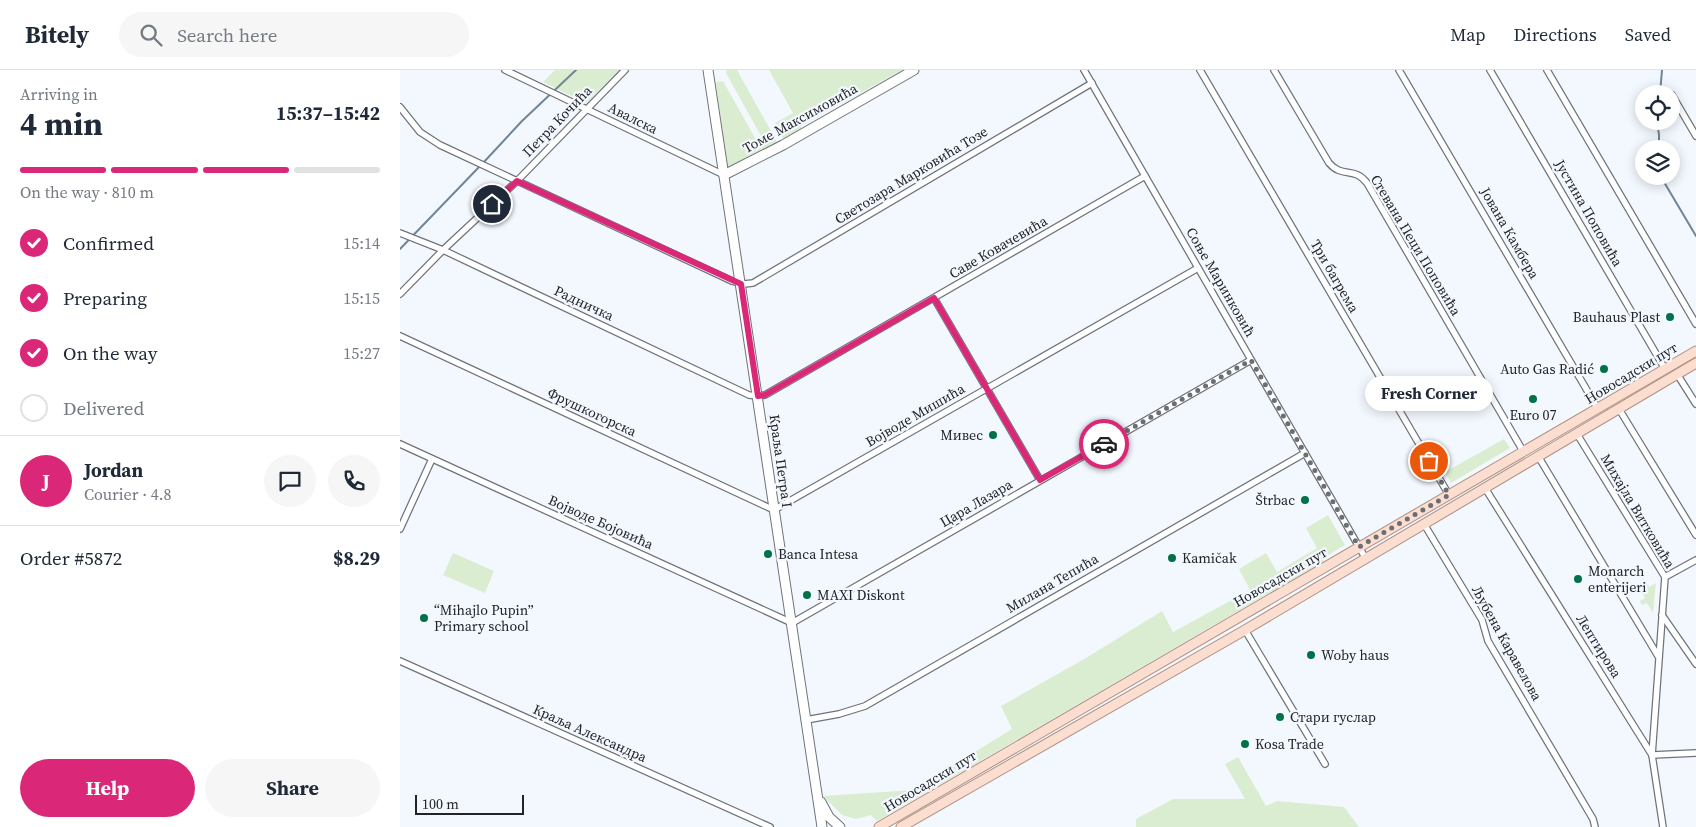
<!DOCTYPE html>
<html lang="en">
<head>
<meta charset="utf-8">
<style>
  body { margin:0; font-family:"Source Serif 4",serif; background:#f6f6f7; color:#1f2937; height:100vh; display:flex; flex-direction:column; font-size:19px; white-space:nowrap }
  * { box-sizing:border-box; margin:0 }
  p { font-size:16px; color:#747a83 }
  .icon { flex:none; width:28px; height:28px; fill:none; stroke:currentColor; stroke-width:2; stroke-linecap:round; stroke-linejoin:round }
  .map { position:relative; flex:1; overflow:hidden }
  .side { display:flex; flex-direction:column; background:#fff; width:400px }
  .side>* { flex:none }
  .controls { position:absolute; left:1235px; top:15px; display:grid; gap:10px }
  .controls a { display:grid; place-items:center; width:45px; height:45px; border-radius:50%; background:#fff; box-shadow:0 2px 12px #0003; font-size:25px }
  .scale { position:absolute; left:15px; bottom:12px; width:109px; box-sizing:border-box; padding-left:5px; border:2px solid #222427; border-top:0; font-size:14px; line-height:18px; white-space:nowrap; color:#222427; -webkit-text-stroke:4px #f3f8fe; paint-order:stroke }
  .pin { position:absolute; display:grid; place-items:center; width:42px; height:42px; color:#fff; margin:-21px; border:2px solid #fff; border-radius:50%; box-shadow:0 1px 5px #0007 }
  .courier { position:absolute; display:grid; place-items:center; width:50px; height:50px; margin:-25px; border:4px solid #db2777; border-radius:50%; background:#fff; color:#222; box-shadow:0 1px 6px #0007 }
  .bubble { position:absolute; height:35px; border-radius:18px; background:#fff; box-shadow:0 2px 12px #0003; font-size:16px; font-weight:700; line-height:35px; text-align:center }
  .overview em { font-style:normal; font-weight:700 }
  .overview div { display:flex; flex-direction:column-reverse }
  .overview { display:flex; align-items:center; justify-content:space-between; height:85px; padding:0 20px }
  h1 { font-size:32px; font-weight:700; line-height:38px }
  .bar { display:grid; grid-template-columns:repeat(4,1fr); gap:8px 5px; align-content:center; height:60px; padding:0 20px }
  .bar i { height:6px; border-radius:4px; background:#e0e1e3 }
  .bar .selected { background:#db2777 }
  .bar p { grid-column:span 4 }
  .line { display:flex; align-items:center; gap:12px; padding:0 20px; border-top:1px solid #e0e1e3 }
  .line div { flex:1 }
  .round { display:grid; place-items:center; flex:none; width:52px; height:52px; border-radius:26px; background:#f6f6f7 }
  ol { padding:0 20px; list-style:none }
  li { display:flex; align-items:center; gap:15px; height:55px }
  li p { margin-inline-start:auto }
  li .icon { padding:5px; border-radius:50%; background:#db2777; color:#fff; stroke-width:4 }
  li:last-child { color:#747a83 }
  li i { width:28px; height:28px; border:2px solid #e0e1e3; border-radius:50% }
  .action { display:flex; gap:10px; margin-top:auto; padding:10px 20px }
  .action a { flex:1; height:58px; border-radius:30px; background:#db2777; color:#fff; font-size:20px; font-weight:700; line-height:58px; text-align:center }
  .action a+a { background:#f6f6f7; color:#1f2937 }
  header { display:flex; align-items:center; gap:30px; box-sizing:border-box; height:70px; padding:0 25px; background:#fff; border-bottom:1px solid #e0e1e3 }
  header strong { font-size:24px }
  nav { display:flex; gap:28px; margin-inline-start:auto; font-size:18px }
  .search { width:350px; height:45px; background:#f6f6f7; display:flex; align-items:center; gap:12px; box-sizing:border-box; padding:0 18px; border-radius:28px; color:#747a83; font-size:19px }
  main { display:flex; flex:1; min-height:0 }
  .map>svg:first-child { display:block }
  .green { fill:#dbedd1 }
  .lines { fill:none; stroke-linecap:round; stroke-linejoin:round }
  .stream { stroke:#728597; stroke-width:2 }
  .street-casing { stroke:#6e747a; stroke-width:8 }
  .secondary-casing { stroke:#6e747a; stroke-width:11 }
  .primary-casing { stroke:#ae8f81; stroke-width:11 }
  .street { stroke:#fff; stroke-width:5.5 }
  .secondary { stroke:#fff; stroke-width:9 }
  .primary { stroke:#fbded0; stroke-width:9 }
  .done { stroke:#6b6e72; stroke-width:5; stroke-dasharray:0 9 }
  .route { stroke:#db2777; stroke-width:6 }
  .poi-dot { fill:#01714a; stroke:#f3f8fe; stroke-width:2 }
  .labels { text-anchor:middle; stroke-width:4.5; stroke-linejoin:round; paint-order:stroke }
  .street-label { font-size:14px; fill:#222427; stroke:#f3f8fe }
  .poi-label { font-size:14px; fill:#222427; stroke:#f3f8fe; text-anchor:start }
</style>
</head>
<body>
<header>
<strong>Bitely</strong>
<div class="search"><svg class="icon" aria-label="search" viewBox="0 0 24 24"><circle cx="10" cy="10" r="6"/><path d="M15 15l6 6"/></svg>Search here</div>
<nav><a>Map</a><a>Directions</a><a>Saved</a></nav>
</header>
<main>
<section class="side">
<div class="overview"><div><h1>4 min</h1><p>Arriving in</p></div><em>15:37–15:42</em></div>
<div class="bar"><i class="selected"></i><i class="selected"></i><i class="selected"></i><i></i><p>On the way · 810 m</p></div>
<ol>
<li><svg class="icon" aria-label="check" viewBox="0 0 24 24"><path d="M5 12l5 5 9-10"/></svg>Confirmed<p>15:14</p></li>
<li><svg class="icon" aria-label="check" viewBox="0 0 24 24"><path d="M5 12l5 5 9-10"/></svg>Preparing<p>15:15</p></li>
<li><svg class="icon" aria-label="check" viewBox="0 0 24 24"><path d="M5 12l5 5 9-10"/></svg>On the way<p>15:27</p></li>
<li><i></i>Delivered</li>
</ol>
<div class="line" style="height:90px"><b class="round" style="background:#db2777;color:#fff">J</b><div><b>Jordan</b><p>Courier · 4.8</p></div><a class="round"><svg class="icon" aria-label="chat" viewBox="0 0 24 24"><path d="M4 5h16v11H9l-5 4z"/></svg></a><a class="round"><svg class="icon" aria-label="phone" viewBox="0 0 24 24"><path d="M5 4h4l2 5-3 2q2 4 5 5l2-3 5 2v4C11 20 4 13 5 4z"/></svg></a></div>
<div class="line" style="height:65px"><div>Order #5872</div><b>$8.29</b></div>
<div class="action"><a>Help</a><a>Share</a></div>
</section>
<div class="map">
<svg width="1296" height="757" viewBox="0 0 1296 757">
  <rect width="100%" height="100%" fill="#f3f8fe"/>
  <g class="green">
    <polygon points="155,0 219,0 186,33 143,12"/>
    <polygon points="327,0 337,0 371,61 361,66 326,3"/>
    <polygon points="369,0 502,0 401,56 402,60 384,70 375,53 393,43"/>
    <polygon points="323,11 359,75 374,67 378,74 328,98 316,14 316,12"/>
    <polygon points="1104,369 1110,378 1051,413 1045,402"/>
    <polygon points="928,445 945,475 923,488 924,491 477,751 471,745 456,749 442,745 423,726 513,720 612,659 601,636 686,588 762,541 773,562 850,520 839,499 866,483 877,502 917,478 906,458"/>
    <polygon points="53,483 94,501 85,523 43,505"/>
    <polygon points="1241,504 1249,517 1256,513 1253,543 1247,533 1242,535 1240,531 1245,528 1237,515 1244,511"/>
    <polygon points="838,687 866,736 877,731 944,737 959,757 736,757 736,749 773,729 845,729 825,694"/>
  </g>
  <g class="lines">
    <g class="stream">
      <polyline points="1260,24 1262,0"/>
      <polyline points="1257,51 1259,65 1259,79"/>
      <polyline points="83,93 122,51 176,0"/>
      <polyline points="1263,106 1264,112 1296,166"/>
      <polyline points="0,179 80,96"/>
    </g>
    <g class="street-casing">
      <g id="street">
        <polyline points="105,0 324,105"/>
        <polyline points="684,0 966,489"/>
        <polyline points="800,0 1049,425"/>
        <path d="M874,0l55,93c14,16 25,3 38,20l156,268"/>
        <polyline points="999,0 1198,339"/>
        <polyline points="1090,0 1265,299"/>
        <polyline points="1147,0 1296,254"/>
        <polyline points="1272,25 1296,66"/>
        <polyline points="0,37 20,62 40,75 332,211 344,214 353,213 692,13"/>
        <polyline points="0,163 43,180 349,325 358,326 365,325 745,106"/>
        <polyline points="0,224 43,180 117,111 225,0"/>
        <polyline points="534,228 640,410"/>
        <polyline points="0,266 374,440 798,198"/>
        <polyline points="1277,304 1296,334"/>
        <polyline points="1219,339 1296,465"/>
        <polyline points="1177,364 1265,507 1252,685 1296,683"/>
        <polyline points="0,374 392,553 851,290"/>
        <polyline points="1138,386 1258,586"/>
        <polyline points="1085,418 1252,685 1263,757"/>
        <polyline points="1024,454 1082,550 1088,571 1193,749 1195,757"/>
        <polyline points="0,459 32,389"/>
        <polyline points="1265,507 1296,490"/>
        <polyline points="1262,545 1296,594"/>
        <polyline points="845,560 925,694"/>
        <polyline points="0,591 370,757"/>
        <polyline points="406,650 439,644 465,636 905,383"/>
      </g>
    </g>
    <g class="secondary-casing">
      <g id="secondary">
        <polyline points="308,0 422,757"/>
        <polyline points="324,105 383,75 514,0"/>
        <polyline points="421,732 429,747 440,757"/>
      </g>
    </g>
    <g class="primary-casing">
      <g id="primary">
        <polyline points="479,757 1296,281"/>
        <polyline points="501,757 845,560 1296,293"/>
      </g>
    </g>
    <use href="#street" class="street"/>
    <use href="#secondary" class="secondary"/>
    <use href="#primary" class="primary"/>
  </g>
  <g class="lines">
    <polyline class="done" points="704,374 851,290 959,477 1049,425 1029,391"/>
    <polyline class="route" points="92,134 117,111 341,214 358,326 365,325 534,228 640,410 704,374"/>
  </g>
  <g class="poi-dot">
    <circle cx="1270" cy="247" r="5"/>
    <circle cx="1204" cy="299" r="5"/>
    <circle cx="1133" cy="329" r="5"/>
    <circle cx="593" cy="365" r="5"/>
    <circle cx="905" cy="430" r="5"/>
    <circle cx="368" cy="484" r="5"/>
    <circle cx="772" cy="488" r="5"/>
    <circle cx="1178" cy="509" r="5"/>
    <circle cx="407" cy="525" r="5"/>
    <circle cx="24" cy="548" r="5"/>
    <circle cx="911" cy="585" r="5"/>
    <circle cx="880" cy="647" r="5"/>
    <circle cx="845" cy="674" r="5"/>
  </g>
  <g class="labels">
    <g class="street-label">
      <text transform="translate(233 48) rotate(26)" y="5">Авалска</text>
      <text transform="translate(400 48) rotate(-29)" y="5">Томе Максимовића</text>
      <text transform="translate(157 51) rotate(-46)" y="5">Петра Кочића</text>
      <text transform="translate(511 105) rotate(-31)" y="5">Светозара Марковића Тозе</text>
      <text transform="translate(1189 143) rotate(60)" y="5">Јустина Поповића</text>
      <text transform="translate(1110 163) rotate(60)" y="5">Јована Камбера</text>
      <text transform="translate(1016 175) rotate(59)" y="5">Стевана Пеци Поповића</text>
      <text transform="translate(598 177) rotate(-30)" y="5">Саве Ковачевића</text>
      <text transform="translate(935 206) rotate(60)" y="5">Три багрема</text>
      <text transform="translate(821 212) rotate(60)" y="5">Соње Маринковић</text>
      <text transform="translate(184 233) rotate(25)" y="5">Радничка</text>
      <text transform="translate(1231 303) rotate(-31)" y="5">Новосадски пут</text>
      <text transform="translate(192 342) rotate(25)" y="5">Фрушкогорска</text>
      <text transform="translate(515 345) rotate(-30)" y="5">Војводе Мишића</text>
      <text transform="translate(381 391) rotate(82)" y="5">Краља Петра I</text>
      <text transform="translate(576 433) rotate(-30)" y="5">Цара Лазара</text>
      <text transform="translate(1238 441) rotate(59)" y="5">Михајла Витковића</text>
      <text transform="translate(201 452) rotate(24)" y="5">Војводе Бојовића</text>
      <text transform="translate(880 507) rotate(-30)" y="5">Новосадски пут</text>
      <text transform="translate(652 513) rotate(-30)" y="5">Милана Тепића</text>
      <text transform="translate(1107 573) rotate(61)" y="5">Љубена Каравелова</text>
      <text transform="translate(1199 576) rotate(58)" y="5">Лептирова</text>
      <text transform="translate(190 663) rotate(24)" y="5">Краља Александра</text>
      <text transform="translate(530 711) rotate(-31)" y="5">Новосадски пут</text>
    </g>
    <g class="poi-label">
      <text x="1260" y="252" text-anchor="end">Bauhaus Plast</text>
      <text x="1194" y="304" text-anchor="end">Auto Gas Radić</text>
      <text x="1133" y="350" text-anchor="middle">Euro 07</text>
      <text x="583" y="370" text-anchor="end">Мивес</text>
      <text x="895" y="435" text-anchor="end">Štrbac</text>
      <text x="378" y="489">Banca Intesa</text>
      <text x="782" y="493">Kamičak</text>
      <text x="1188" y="506">Monarch<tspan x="1188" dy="16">enterijeri</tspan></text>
      <text x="417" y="530">MAXI Diskont</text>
      <text x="34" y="545">“Mihajlo Pupin”<tspan x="34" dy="16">Primary school</tspan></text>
      <text x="921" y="590">Woby haus</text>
      <text x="890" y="652">Стари гуслар</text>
      <text x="855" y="679">Kosa Trade</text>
    </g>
  </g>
</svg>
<div class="controls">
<a><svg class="icon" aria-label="locate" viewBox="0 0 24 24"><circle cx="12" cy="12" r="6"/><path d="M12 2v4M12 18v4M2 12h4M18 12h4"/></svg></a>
<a><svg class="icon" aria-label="layers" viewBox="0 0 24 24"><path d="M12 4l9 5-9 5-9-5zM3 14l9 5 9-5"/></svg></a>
</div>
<div class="scale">100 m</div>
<div class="pin" style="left:1029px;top:391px;background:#ea580c"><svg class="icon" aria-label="bag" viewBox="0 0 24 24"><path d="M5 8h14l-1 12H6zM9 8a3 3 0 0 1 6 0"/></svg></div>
<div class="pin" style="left:92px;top:134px;background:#1f2937"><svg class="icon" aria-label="home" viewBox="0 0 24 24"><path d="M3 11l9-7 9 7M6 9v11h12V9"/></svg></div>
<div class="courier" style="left:704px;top:374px"><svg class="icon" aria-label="car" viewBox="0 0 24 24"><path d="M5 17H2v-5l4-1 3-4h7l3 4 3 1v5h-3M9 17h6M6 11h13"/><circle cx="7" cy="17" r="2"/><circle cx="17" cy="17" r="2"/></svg></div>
<div class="bubble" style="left:965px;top:306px;width:128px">Fresh Corner</div>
</div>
</main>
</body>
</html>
